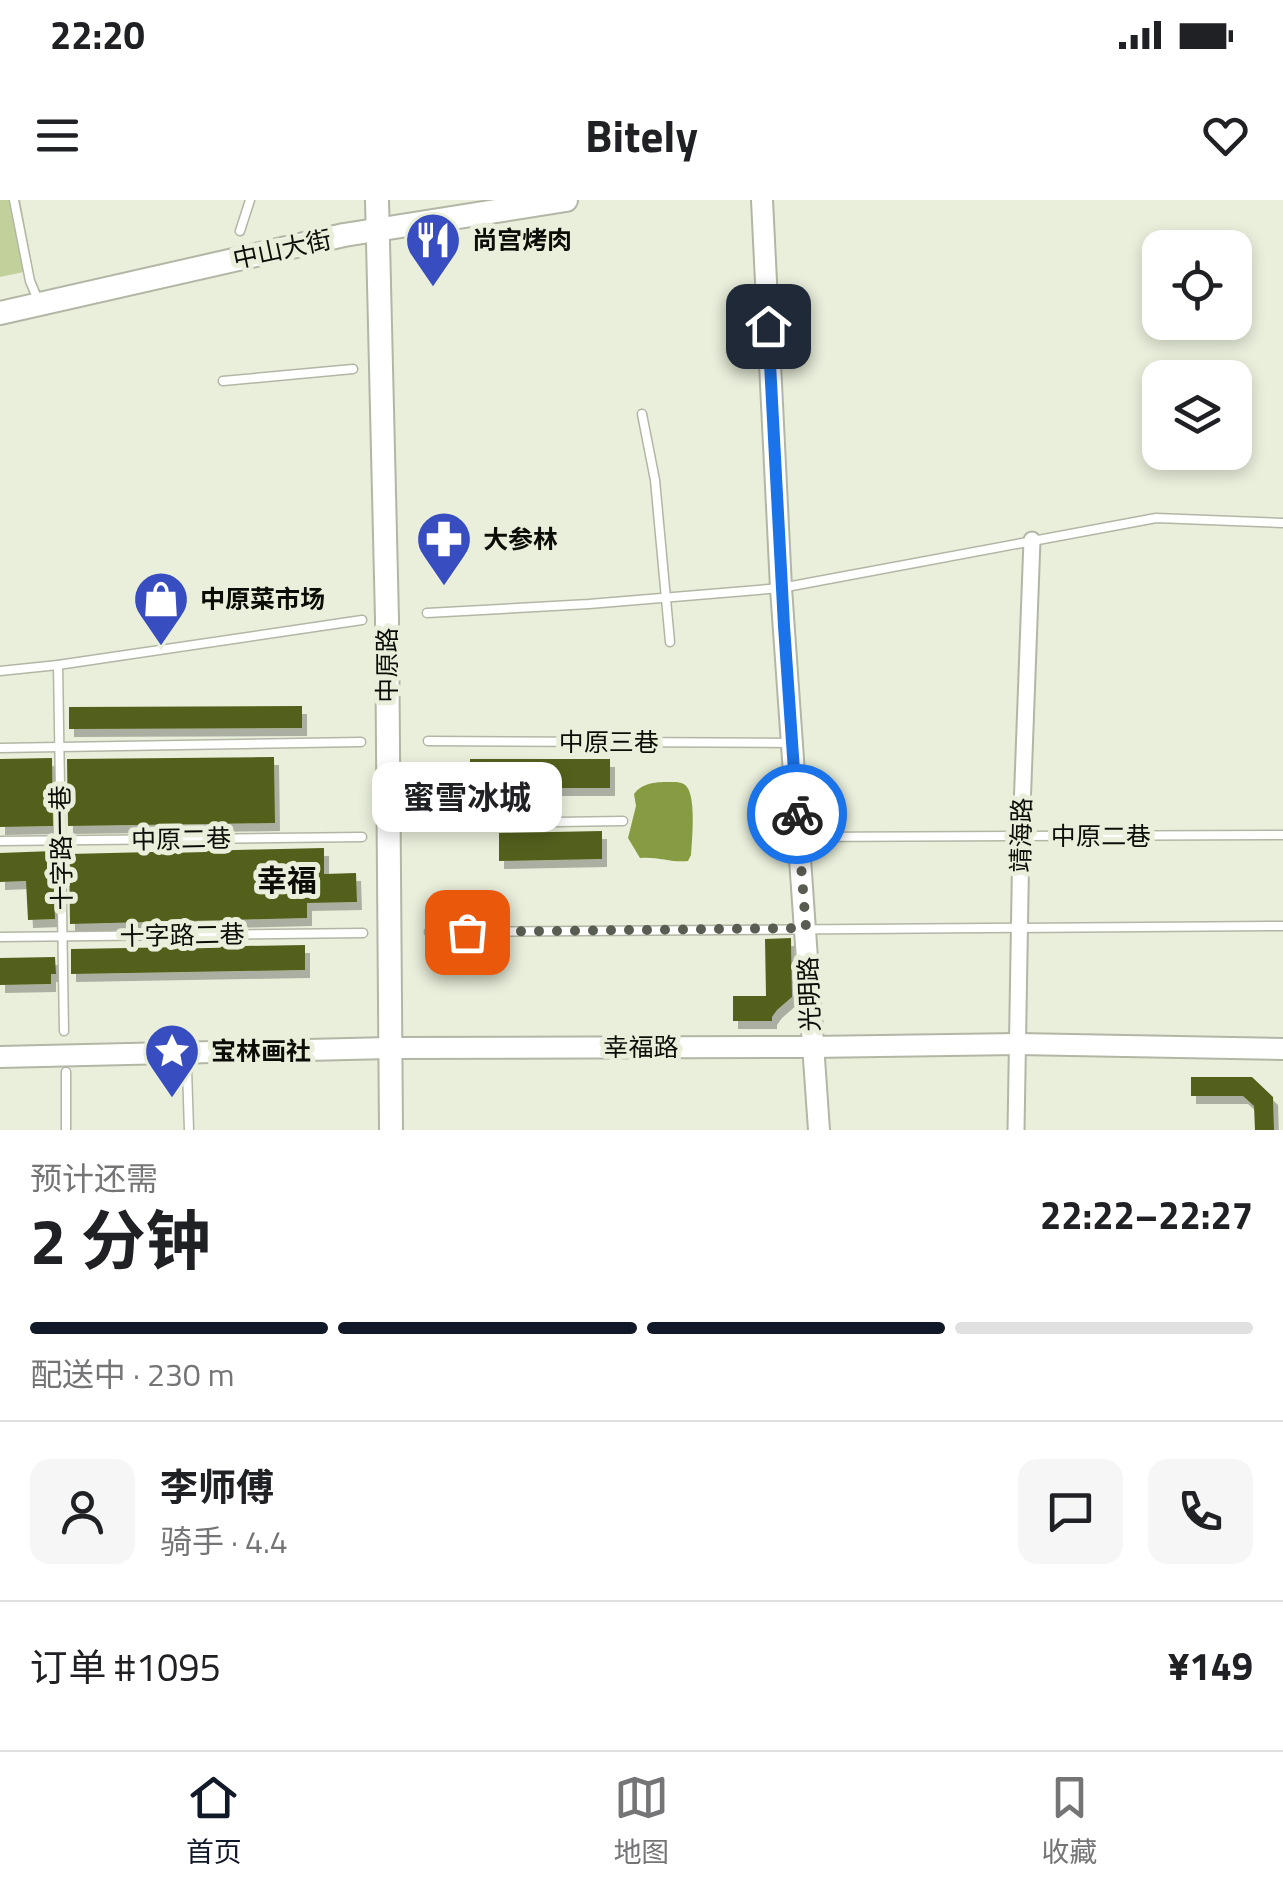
<!DOCTYPE html>
<html lang="zh">
<head>
<meta charset="utf-8">
<style>
  body { margin:0; font-family:"Titillium Web","Noto Sans SC",sans-serif; background:#f6f6f6; color:#202124; height:100vh; display:flex; flex-direction:column; font-size:38px; white-space:nowrap }
  * { box-sizing:border-box; margin:0 }
  p { font-size:32px; color:#757577 }
  .icon { flex:none; width:55px; height:55px; fill:none; stroke:currentColor; stroke-width:2; stroke-linecap:round; stroke-linejoin:round }
  .map { position:relative; height:930px; overflow:hidden }
  .panel { display:flex; flex-direction:column; background:#fff; flex:1 }
  .panel>* { flex:none }
  .tools { position:absolute; left:1142px; top:30px; display:grid; gap:20px }
  .tools a { display:grid; place-items:center; width:110px; height:110px; border-radius:20px; background:#fff; box-shadow:0 5px 15px #0003; font-size:50px }
  .pin { position:absolute; display:grid; place-items:center; width:85px; height:85px; color:#fff; margin:-42px; border-radius:20px; box-shadow:0 5px 15px #0006 }
  .courier { position:absolute; display:grid; place-items:center; width:100px; height:100px; margin:-50px; border:8px solid #1a73e8; border-radius:50%; background:#fff; color:#222; box-shadow:0 2px 12px #0007 }
  .bubble { position:absolute; height:70px; border-radius:20px; background:#fff; box-shadow:0 5px 15px #0003; font-size:32px; font-weight:700; line-height:70px; text-align:center }
  .headline em { font-style:normal; font-weight:700 }
  .headline div { display:flex; flex-direction:column-reverse }
  .headline { display:flex; align-items:center; justify-content:space-between; height:170px; padding:0 30px }
  h1 { font-size:65px; font-weight:700; line-height:75px }
  .bar { display:grid; grid-template-columns:repeat(4,1fr); gap:15px 10px; align-content:center; height:120px; padding:0 30px }
  .bar i { height:12px; border-radius:8px; background:#e0e0e0 }
  .bar .active { background:#111827 }
  .bar p { grid-column:span 4 }
  .line { display:flex; align-items:center; gap:25px; padding:0 30px; border-top:2px solid #e0e0e0 }
  .line div { flex:1 }
  .round { display:grid; place-items:center; flex:none; width:105px; height:105px; border-radius:20px; background:#f6f6f6 }
  .status { display:flex; justify-content:space-between; align-items:center; height:70px; padding:0 50px; background:#fff; direction:ltr }
  .status svg { height:28px; fill:currentColor }
  header { display:flex; justify-content:space-between; align-items:center; height:130px; padding:0 30px; background:#fff; font-size:45px; font-weight:700 }
  .menu { display:flex; justify-content:space-around; align-items:center; height:140px; border-top:2px solid #e0e0e0; background:#fff; font-size:28px; color:#757577 }
  .menu a { display:grid; justify-items:center; gap:5px }
  .menu .active { color:#111827 }
  .map>svg:first-child { display:block }
  .green { fill:#c2d09c }
  .water { fill:#879b42 }
  .building { fill:#53611c; filter:url(#shadow) }
  .lines { fill:none; stroke-linecap:round; stroke-linejoin:round }
  .service-casing { stroke:#b2b7a5; stroke-width:11 }
  .minor-casing { stroke:#b2b7a5; stroke-width:19 }
  .tertiary-casing { stroke:#b2b7a5; stroke-width:24 }
  .secondary-casing { stroke:#b2b7a5; stroke-width:26 }
  .service { stroke:#fff; stroke-width:8 }
  .minor { stroke:#fff; stroke-width:15 }
  .tertiary { stroke:#fff; stroke-width:20 }
  .secondary { stroke:#fff; stroke-width:22 }
  .done { stroke:#595c51; stroke-width:10; stroke-dasharray:0 18 }
  .route { stroke:#1a73e8; stroke-width:12 }
  .labels { text-anchor:middle; stroke-width:10; stroke-linejoin:round; paint-order:stroke }
  .poi-label { font-size:25px; font-weight:bold; fill:#0c0d07; stroke:#e9efdb; text-anchor:start }
  .street-label { font-size:25px; fill:#0c0d07; stroke:#e9efdb }
  .quarter-label { font-size:30px; font-weight:bold; fill:#0c0d07; stroke:#e9efdb }
</style>
</head>
<body>
<div class="status"><b>22:20</b><svg viewBox="0 0 49 12"><path d="M0 12V9h3v3zM5 12V6h3v6zM10 12V3h3v9zM15 12V0h3v12zM26 1h20v11H26zM47 4h2v5h-2z"/></svg></div>
<header><svg class="icon" aria-label="menu" viewBox="0 0 24 24"><path d="M4 6h16M4 12h16M4 18h16"/></svg>Bitely<svg class="icon" aria-label="heart" viewBox="0 0 24 24"><path d="M12 20l-8-8c-3-5 5-10 8-4 3-6 11-1 8 4z"/></svg></header>
<div class="map">
<svg width="1283" height="930" viewBox="0 0 1283 930">
  <defs>
    <filter id="shadow"><feDropShadow dx="5" dy="8" stdDeviation="0" flood-color="#0004"/></filter>
  </defs>
  <rect width="100%" height="100%" fill="#e9efdb"/>
  <polygon class="green" points="0,0 20,0 33,70 0,77"/>
  <path class="water" d="M671,582c7,0 12,0 16,5 9,12 5,53 4,68l-3,6c-16,2 -31,-5 -48,-3l-12,-20 8,-32 -2,-12c9,-12 23,-12 37,-12z"/>
  <g class="building">
    <polygon points="302,506 302,528 69,529 69,507"/>
    <polygon points="274,557 275,623 68,626 67,559"/>
    <polygon points="52,558 53,626 0,627 0,559"/>
    <rect x="470" y="559" width="140" height="29"/>
    <polygon points="602,631 602,659 499,661 499,633"/>
    <polygon points="324,648 324,674 356,673 357,702 307,703 307,718 70,724 69,654"/>
    <polygon points="53,651 55,719 28,720 26,681 0,682 0,653"/>
    <polygon points="791,738 792,797 777,810 772,817 772,821 733,821 733,796 766,796 765,739"/>
    <polygon points="305,745 305,770 71,774 71,749"/>
    <polygon points="55,757 56,774 51,774 51,784 0,785 0,758"/>
    <polygon points="1191,877 1252,877 1273,897 1274,930 1255,930 1254,906 1243,896 1191,896"/>
  </g>
  <g class="lines">
    <g class="service-casing">
      <g id="service">
        <polyline points="14,0 30,81 38,100"/>
        <polyline points="240,31 250,0"/>
        <polyline points="223,181 353,169"/>
        <polyline points="642,214 655,280 670,442"/>
        <polyline points="427,413 589,404 781,388 1156,318 1283,323"/>
        <polyline points="58,465 64,831"/>
        <polyline points="0,471 58,465 362,420"/>
        <polyline points="428,541 789,543"/>
        <polyline points="0,548 361,542"/>
        <polyline points="429,624 623,621"/>
        <polyline points="799,637 1283,635"/>
        <polyline points="0,641 362,637"/>
        <polyline points="429,732 1283,726"/>
        <polyline points="0,737 363,733"/>
        <polyline points="187,869 189,930"/>
        <polyline points="66,872 66,930"/>
      </g>
    </g>
    <g class="minor-casing">
      <polyline id="minor" points="1016,930 1021,636 1032,340"/>
    </g>
    <g class="tertiary-casing">
      <g id="tertiary">
        <polyline points="762,0 781,388 819,930"/>
        <polyline points="0,857 390,848 811,847 1018,844 1283,849"/>
      </g>
    </g>
    <g class="secondary-casing">
      <g id="secondary">
        <polyline points="377,0 387,419 391,930"/>
        <polyline points="0,113 344,35 566,0"/>
      </g>
    </g>
    <use href="#service" class="service"/>
    <use href="#minor" class="minor"/>
    <use href="#tertiary" class="tertiary"/>
    <use href="#secondary" class="secondary"/>
  </g>
  <g class="lines">
    <polyline class="done" points="467,732 806,728 797,614"/>
    <polyline class="route" points="768,126 784,426 797,614"/>
  </g>
  <defs>
    <g id="restaurant-pin" transform="scale(2.875)"><path d="M0 17L-7.5 6A9.5 9.5 0 1 1 7.5 6Z" fill="#384dbf" stroke="#e9efdb"/><path d="M-5-6h1v4h1v-4h1v4h1v-4h1v5L-1.5 .5V6h-2V.5L-5-1ZM5-6V6H3V1.5H1.5Q1.5-4 5-6Z" fill="#fff"/></g>
    <g id="pharmacy-pin" transform="scale(2.875)"><path d="M0 17L-7.5 6A9.5 9.5 0 1 1 7.5 6Z" fill="#384dbf" stroke="#e9efdb"/><path d="M-2-6h4v4h4v4h-4v4h-4v-4h-4v-4h4Z" fill="#fff"/></g>
    <g id="shop-pin" transform="scale(2.875)"><path d="M0 17L-7.5 6A9.5 9.5 0 1 1 7.5 6Z" fill="#384dbf" stroke="#e9efdb"/><path d="M-5-2.5h2.3a2.7 3.5 0 0 1 5.4 0H5L5.5 6h-11ZM-1.5-2.5h3a1.5 2.3 0 0 0-3 0Z" fill="#fff"/></g>
    <g id="sight-pin" transform="scale(2.875)"><path d="M0 17L-7.5 6A9.5 9.5 0 1 1 7.5 6Z" fill="#384dbf" stroke="#e9efdb"/><path d="M0-6L1.8-2.2L6-1.7L2.9 1.2L3.7 5.4L0 3.3L-3.7 5.4L-2.9 1.2L-6-1.7L-1.8-2.2Z" fill="#fff"/></g>
  </defs>
  <g fill-rule="evenodd">
    <use href="#restaurant-pin" x="433" y="40"/>
    <use href="#pharmacy-pin" x="444" y="339"/>
    <use href="#shop-pin" x="161" y="399"/>
    <use href="#sight-pin" x="172" y="851"/>
  </g>
  <g class="labels">
    <g class="poi-label">
      <text x="472" y="49">尚宫烤肉</text>
      <text x="483" y="348">大参林</text>
      <text x="200" y="408">中原菜市场</text>
      <text x="211" y="860">宝林画社</text>
    </g>
    <g class="street-label">
      <text transform="translate(282 49) rotate(-12)" y="9">中山大街</text>
      <text transform="translate(387 465) rotate(-90)" y="9">中原路</text>
      <text x="609" y="551">中原三巷</text>
      <text transform="translate(1021 635) rotate(-89)" y="9">靖海路</text>
      <text x="1101" y="645">中原二巷</text>
      <text transform="translate(181 639) rotate(-1)" y="9">中原二巷</text>
      <text transform="translate(61 648) rotate(-91)" y="9">十字路一巷</text>
      <text transform="translate(182 735) rotate(-1)" y="9">十字路二巷</text>
      <text transform="translate(809 794) rotate(-92)" y="9">光明路</text>
      <text x="641" y="856">幸福路</text>
    </g>
    <g class="quarter-label">
      <text x="287" y="691">幸福</text>
    </g>
  </g>
</svg>
<div class="tools">
<a><svg class="icon" aria-label="locate" viewBox="0 0 24 24"><circle cx="12" cy="12" r="6"/><path d="M12 2v4M12 18v4M2 12h4M18 12h4"/></svg></a>
<a><svg class="icon" aria-label="layers" viewBox="0 0 24 24"><path d="M12 4l9 5-9 5-9-5zM3 14l9 5 9-5"/></svg></a>
</div>
<div class="pin" style="left:467px;top:732px;background:#ea580c"><svg class="icon" aria-label="bag" viewBox="0 0 24 24"><path d="M5 8h14l-1 12H6zM9 8a3 3 0 0 1 6 0"/></svg></div>
<div class="pin" style="left:768px;top:126px;background:#1f2937"><svg class="icon" aria-label="home" viewBox="0 0 24 24"><path d="M3 11l9-7 9 7M6 9v11h12V9"/></svg></div>
<div class="courier" style="left:797px;top:614px"><svg class="icon" aria-label="bike" viewBox="0 0 24 24"><circle cx="6" cy="16" r="4"/><circle cx="18" cy="16" r="4"/><path d="M6 16l4-8h5l3 8M10 8l3 8H6M13 5h3"/></svg></div>
<div class="bubble" style="left:372px;top:562px;width:190px">蜜雪冰城</div>
</div>
<section class="panel">
<div class="headline"><div><h1>2 分钟</h1><p>预计还需</p></div><em>22:22–22:27</em></div>
<div class="bar"><i class="active"></i><i class="active"></i><i class="active"></i><i></i><p>配送中 · 230 m</p></div>
<div class="line" style="height:180px"><a class="round"><svg class="icon" aria-label="person" viewBox="0 0 24 24"><circle cx="12" cy="8" r="4"/><path d="M4 21q1-7 8-7t8 7"/></svg></a><div><b>李师傅</b><p>骑手 · 4.4</p></div><a class="round"><svg class="icon" aria-label="chat" viewBox="0 0 24 24"><path d="M4 5h16v11H9l-5 4z"/></svg></a><a class="round"><svg class="icon" aria-label="phone" viewBox="0 0 24 24"><path d="M5 4h4l2 5-3 2q2 4 5 5l2-3 5 2v4C11 20 4 13 5 4z"/></svg></a></div>
<div class="line" style="height:130px"><div>订单 #1095</div><b>¥149</b></div>
</section>
<nav class="menu">
<a class="active"><svg class="icon" aria-label="home" viewBox="0 0 24 24"><path d="M3 11l9-7 9 7M6 9v11h12V9"/></svg>首页</a>
<a><svg class="icon" aria-label="map" viewBox="0 0 24 24"><path d="M3 6l6-2 6 2 6-2v14l-6 2-6-2-6 2zM9 4v14M15 6v14"/></svg>地图</a>
<a><svg class="icon" aria-label="saved" viewBox="0 0 24 24"><path d="M7 4h10v16l-5-4-5 4z"/></svg>收藏</a>
</nav>
</body>
</html>
